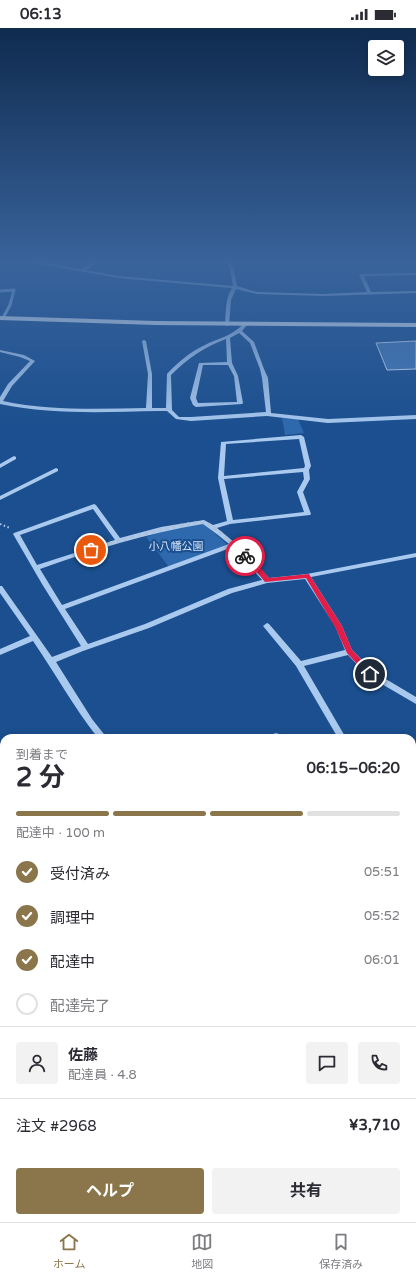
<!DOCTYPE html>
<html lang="ja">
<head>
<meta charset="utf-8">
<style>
  body { margin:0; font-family:"Varela Round","Noto Sans JP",sans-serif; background:#f2f2f3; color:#2b2b33; height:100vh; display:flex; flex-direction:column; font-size:15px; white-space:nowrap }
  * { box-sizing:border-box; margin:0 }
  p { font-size:13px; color:#7c7c81 }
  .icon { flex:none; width:22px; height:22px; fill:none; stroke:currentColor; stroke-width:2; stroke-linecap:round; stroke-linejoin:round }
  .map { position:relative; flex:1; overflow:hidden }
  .drawer { position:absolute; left:0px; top:706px; width:416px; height:488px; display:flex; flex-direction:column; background:#fff; border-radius:12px 12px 0 0; box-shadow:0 2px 10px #0003 }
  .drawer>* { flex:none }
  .controls { position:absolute; left:368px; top:12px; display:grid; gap:8px }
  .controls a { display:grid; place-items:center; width:36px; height:36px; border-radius:4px; background:#fff; box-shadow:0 2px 10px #0003; font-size:20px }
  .pin { position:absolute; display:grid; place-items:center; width:34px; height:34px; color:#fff; margin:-17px; border:2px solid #fff; border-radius:50%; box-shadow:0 1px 4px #0007 }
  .courier { position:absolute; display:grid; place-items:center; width:40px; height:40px; margin:-20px; border:3px solid #e11d48; border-radius:50%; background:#fff; color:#222; box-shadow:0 1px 5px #0007 }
  .overview em { font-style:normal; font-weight:700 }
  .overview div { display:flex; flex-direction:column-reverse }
  .overview { display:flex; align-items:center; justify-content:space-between; height:68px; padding:0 16px }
  h1 { font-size:26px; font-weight:700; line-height:30px }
  .bar { display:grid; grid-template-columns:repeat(4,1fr); gap:6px 4px; align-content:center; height:48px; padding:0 16px }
  .bar i { height:5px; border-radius:3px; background:#e1e1e2 }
  .bar .selected { background:#8a764a }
  .bar p { grid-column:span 4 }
  .line { display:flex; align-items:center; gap:10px; padding:0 16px; border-top:1px solid #e1e1e2 }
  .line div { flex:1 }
  .round { display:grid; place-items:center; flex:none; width:42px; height:42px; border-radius:4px; background:#f2f2f3 }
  ol { padding:0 16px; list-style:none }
  li { display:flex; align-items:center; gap:12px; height:44px }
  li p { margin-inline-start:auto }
  li .icon { padding:4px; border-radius:50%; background:#8a764a; color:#fff; stroke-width:4 }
  li:last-child { color:#7c7c81 }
  li i { width:22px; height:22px; border:2px solid #e1e1e2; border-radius:50% }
  .button { display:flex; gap:8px; margin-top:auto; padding:8px 16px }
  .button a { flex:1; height:46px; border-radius:4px; background:#8a764a; color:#fff; font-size:16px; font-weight:700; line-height:46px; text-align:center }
  .button a+a { background:#f2f2f3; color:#2b2b33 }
  .status { display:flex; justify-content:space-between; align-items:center; height:28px; padding:0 20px; background:#fff; direction:ltr }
  .status svg { height:11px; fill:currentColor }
  .tab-bar { display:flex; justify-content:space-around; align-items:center; height:56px; border-top:1px solid #e1e1e2; background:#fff; font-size:11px; color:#7c7c81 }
  .tab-bar a { display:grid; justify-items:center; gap:2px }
  .tab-bar .selected { color:#8a764a }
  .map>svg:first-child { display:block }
  .green { fill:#2e69ad }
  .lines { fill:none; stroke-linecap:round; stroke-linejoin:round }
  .stream { stroke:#9cc4f0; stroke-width:3 }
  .building { fill:#4478b7; stroke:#cfe3fa }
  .path { stroke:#a9c9ee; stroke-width:2; stroke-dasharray:1.5 2.5; stroke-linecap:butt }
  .minor { fill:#a9c9ee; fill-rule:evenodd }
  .major { fill:#f0f6ff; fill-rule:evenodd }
  .route { fill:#e11d48 }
  .done { stroke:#afc1d8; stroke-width:4; stroke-dasharray:0 7.2 }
  .labels { text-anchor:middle; stroke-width:4; stroke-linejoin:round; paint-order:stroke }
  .park-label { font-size:11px; fill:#cfe3fa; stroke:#1b4f8f }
</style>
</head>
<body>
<div class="status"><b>06:13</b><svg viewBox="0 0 49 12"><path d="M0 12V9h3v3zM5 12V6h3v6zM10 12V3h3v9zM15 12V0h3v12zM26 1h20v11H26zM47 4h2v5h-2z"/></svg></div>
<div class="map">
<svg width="416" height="1194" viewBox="0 0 416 1194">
  <rect width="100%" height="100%" fill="#1b4f8f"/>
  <g class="green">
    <polygon points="282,390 298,391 304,405 285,407"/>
    <polygon points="204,496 228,517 169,539 146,509 171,501"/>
  </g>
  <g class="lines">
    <polyline class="stream" points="0,263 14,262 10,277 3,290"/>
  </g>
  <polygon class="building" points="416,313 416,341 387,342 376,315"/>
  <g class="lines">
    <polyline class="path" points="0,496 10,500"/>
    <g class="minor">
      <path d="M33,235h12l36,6 10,-6h5l-10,7 32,6 115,10 -3,-16 -3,-7h4l3,7 3,16 20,6 66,2 44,-2 -8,-17 2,-1 55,-1v2l-52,1 7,16 45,-1v2l-93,3 -66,-2 -21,-5 -5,11 -2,25 -2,1 -2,-1c1,-13 0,-26 7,-37l-114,-10z"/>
      <path d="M243,296l4,1 -5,6 12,11 10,27 4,9 3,35 57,6 88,-4v4l-88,4 -61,-7 -76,5 -15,-2 -9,-8h-8c-54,1 -106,4 -159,-7v-7l8,-13 22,-23 -10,-4 -20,-5v-2l24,5 11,6 -23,25 -9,15c47,10 95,8 143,7l2,-34 -6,-33 2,-1 2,1 6,33v34h14l1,-34c11,-12 23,-22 38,-29 13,-7 28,-9 38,-21zM239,305l11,10 10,26 2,9 4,34 -75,5h-12l-7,-7 -1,-35c16,-16 33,-28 55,-36l1,23 -28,1 -9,35 3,7 3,2 46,-3 1,-1 -5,-27 -6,-13 -2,-25zM203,337h25l6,11 3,26 -39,1 -2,-5z"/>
      <path d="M301,407l3,2 7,29 -2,4 1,9 -7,13 8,22 -1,1 -80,9 -13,4 23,19 29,31 38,-4 109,-21v4l-105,20 31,49 10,24 22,22 42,25v7l-48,-28 -20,-21 -44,11 42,72h-8l-42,-72 -33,-40 4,-3 2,1 32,37 44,-11 -10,-24 -30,-47 -38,4 -35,10 -83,35 -66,23 -27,11 36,57 15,19h-9c-24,-30 -43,-65 -65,-97l-33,14v-6l30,-13 -30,-43v-7h2l50,71 29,-11 -39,-62 -29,-50 1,-1 80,-29 2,1 24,33 41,-11 43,-7 9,5 14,-4 -9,-43 3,-36zM299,411l6,27 -1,2 -80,8 2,-32zM303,444l1,7 -7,13 7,20 -71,8 -9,-41zM93,481l22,31 -78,25 -17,-30zM203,496l15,11 11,9 -167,61 -22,-36c53,-19 107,-36 163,-45zM233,519l29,33 -34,9 -83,35 -57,20 -23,-35z"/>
      <polygon points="14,428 16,429 16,431 0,440 0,436"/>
      <polygon points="56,440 58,441 58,443 0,472 0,468"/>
      <polygon points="276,705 279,706 282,710 266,710 267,708"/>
      <rect x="412" y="743" width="4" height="8"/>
      <polygon points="0,810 4,812 4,820 0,818"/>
      <polygon points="4,840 4,850 0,852 0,842"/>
      <polygon points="412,874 416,876 416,889 412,886"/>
      <polygon points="4,949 4,960 0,962 0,951"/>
      <polygon points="416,981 416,991 412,993 412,983"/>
      <polygon points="412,1135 416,1137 416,1154 412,1152"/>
      <polygon points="0,1143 4,1145 4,1160 0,1158"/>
      <polygon points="26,1190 39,1190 41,1194 28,1194"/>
      <polygon points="57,1190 73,1190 71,1194 55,1194"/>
    </g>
    <polygon class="major" points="0,288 156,293 416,295 416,299 156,297 0,292"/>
  </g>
  <linearGradient id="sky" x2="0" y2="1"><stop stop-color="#0f2b4f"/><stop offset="0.58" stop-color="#39639b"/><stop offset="1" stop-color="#39639b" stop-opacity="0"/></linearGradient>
  <rect width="416" height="402" fill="url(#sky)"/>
  <polygon class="route" points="243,526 247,526 255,533 269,550 309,546 342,598 352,622 373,644 373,648 368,648 347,625 335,599 306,550 265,554 250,536 243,529"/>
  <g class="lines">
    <path class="done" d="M91,522c37,-13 74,-23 113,-28l13,8 28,26"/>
  </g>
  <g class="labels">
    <g class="park-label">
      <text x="176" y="522">小八幡公園</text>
    </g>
  </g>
</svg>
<div class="controls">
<a><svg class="icon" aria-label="layers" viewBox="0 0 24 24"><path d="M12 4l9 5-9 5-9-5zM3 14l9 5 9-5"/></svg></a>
</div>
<div class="pin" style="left:91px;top:522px;background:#ea580c"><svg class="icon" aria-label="bag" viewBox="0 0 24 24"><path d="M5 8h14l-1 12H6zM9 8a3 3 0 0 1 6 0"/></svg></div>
<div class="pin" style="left:370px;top:646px;background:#1f2937"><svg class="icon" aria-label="home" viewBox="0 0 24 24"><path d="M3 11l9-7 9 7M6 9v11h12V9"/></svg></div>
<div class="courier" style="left:245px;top:528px"><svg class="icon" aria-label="bike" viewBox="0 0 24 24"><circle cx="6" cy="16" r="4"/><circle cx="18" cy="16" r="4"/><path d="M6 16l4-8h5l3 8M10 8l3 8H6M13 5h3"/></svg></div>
<section class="drawer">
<div class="overview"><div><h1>2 分</h1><p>到着まで</p></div><em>06:15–06:20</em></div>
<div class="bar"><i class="selected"></i><i class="selected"></i><i class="selected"></i><i></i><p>配達中 · 100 m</p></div>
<ol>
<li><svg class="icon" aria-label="check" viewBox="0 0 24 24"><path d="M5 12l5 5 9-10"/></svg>受付済み<p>05:51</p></li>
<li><svg class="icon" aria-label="check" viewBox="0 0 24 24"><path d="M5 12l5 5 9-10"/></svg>調理中<p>05:52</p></li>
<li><svg class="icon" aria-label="check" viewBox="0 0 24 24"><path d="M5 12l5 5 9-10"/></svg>配達中<p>06:01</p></li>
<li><i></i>配達完了</li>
</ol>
<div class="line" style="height:72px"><a class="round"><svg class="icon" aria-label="person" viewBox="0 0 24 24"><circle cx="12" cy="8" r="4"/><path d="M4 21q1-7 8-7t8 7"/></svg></a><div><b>佐藤</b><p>配達員 · 4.8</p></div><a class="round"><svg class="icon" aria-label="chat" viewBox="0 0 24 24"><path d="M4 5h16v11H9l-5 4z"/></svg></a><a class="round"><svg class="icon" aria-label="phone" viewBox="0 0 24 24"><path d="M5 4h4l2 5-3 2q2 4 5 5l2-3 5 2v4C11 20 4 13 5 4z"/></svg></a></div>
<div class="line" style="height:52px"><div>注文 #2968</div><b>¥3,710</b></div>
<div class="button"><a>ヘルプ</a><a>共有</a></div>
</section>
</div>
<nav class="tab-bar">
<a class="selected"><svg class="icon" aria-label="home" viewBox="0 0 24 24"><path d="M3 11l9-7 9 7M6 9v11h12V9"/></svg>ホーム</a>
<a><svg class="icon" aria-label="map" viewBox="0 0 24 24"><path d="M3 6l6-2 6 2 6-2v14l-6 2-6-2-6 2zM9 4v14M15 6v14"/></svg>地図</a>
<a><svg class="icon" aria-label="saved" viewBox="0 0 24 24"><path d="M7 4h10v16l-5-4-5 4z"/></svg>保存済み</a>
</nav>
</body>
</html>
